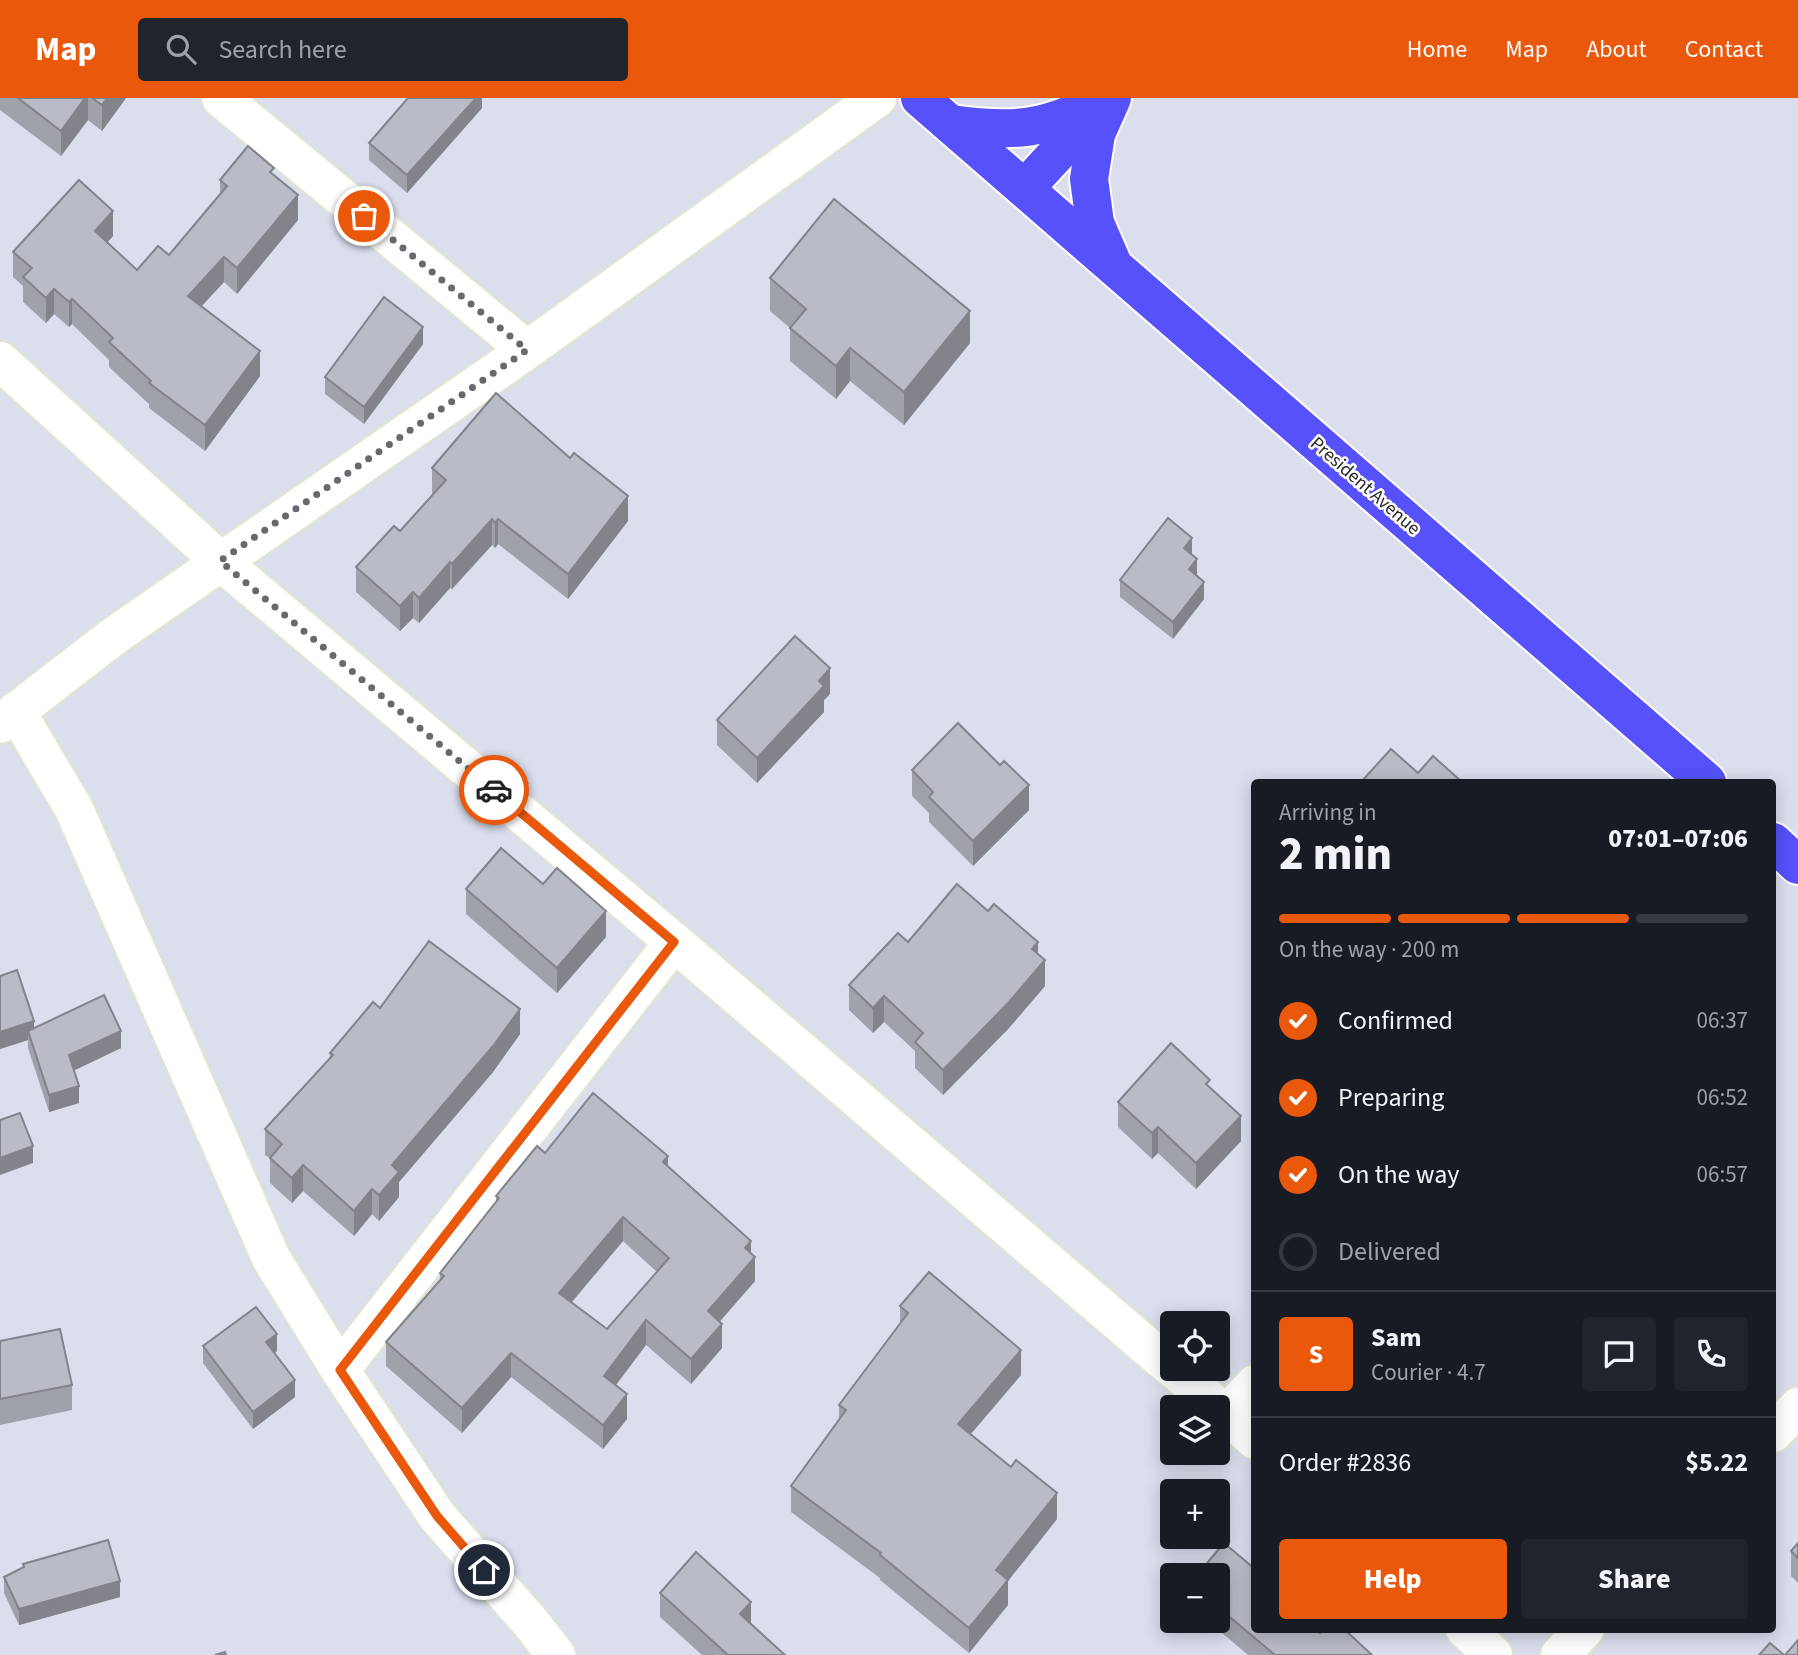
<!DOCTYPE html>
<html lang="en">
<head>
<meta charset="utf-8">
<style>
  body { margin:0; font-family:"Source Sans 3",sans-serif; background:#20242c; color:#f1f3f6; height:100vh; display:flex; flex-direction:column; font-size:26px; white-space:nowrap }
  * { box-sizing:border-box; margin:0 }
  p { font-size:23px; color:#9ea1a6 }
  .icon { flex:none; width:38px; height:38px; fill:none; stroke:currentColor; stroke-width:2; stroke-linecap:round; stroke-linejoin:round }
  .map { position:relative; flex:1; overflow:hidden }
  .sheet { position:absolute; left:1251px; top:681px; width:525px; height:854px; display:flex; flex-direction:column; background:#171b24; border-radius:7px; box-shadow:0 4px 18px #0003 }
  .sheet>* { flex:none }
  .tools { position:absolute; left:1160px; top:1213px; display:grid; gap:14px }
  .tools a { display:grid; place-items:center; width:70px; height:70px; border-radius:7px; background:#171b24; box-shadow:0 4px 18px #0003; font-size:35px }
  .pin { position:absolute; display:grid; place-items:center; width:60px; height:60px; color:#fff; margin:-30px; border:4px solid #fff; border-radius:50%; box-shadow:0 2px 7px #0007 }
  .courier { position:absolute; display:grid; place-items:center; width:70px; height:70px; margin:-35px; border:5px solid #ea580c; border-radius:50%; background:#fff; color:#222; box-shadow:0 2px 9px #0007 }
  .headline em { font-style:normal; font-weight:800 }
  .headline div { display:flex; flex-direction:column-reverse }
  .headline { display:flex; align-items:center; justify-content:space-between; height:119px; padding:0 28px }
  h1 { font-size:46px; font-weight:800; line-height:52px }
  .bar { display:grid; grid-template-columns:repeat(4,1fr); gap:10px 7px; align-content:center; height:84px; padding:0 28px }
  .bar i { height:9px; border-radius:5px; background:#363941 }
  .bar .on { background:#ea580c }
  .bar p { grid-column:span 4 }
  .line { display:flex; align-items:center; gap:18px; padding:0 28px; border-top:2px solid #363941 }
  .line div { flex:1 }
  .round { display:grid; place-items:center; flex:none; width:74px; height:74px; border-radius:7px; background:#20242c }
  ol { padding:0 28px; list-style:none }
  li { display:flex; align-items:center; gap:21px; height:77px }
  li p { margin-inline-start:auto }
  li .icon { padding:7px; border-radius:50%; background:#ea580c; color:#fff; stroke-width:4 }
  li:last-child { color:#9ea1a6 }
  li i { width:38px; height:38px; border:4px solid #363941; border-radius:50% }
  .cta { display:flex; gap:14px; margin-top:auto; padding:14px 28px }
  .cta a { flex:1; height:80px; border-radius:7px; background:#ea580c; color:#fff; font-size:28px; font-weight:800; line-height:80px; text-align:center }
  .cta a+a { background:#20242c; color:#f1f3f6 }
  header { display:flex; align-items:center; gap:42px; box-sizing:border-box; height:98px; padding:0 35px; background:#ea580c; color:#fff }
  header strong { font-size:33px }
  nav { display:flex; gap:38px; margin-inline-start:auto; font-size:24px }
  .search { width:490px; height:63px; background:#20242c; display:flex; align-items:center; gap:18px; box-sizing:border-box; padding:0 24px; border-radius:7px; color:#9ea1a6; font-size:26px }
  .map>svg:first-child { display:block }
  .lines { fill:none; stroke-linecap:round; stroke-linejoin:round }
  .minor-casing { stroke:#e3e4d0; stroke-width:42 }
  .major-casing { stroke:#fff; stroke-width:42 }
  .minor { stroke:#fff; stroke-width:38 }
  .major { stroke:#5651fb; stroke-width:38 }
  .wall { fill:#9fa1ab; fill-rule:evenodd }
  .shaded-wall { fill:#82838b }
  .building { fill:#b9bbc7; stroke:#82838b; stroke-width:2; fill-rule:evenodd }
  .done { stroke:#68696e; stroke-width:7; stroke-dasharray:0 12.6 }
  .route { stroke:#ea580c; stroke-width:9 }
  .labels { text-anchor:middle; stroke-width:5; stroke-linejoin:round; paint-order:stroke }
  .street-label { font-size:19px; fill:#2a2a2a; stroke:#fff }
</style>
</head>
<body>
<header>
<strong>Map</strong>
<div class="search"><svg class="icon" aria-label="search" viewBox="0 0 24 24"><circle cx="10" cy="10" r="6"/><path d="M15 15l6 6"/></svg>Search here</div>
<nav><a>Home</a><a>Map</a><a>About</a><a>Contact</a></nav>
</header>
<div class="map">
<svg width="1798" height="1557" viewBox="0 0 1798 1557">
  <rect width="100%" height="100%" fill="#dadeed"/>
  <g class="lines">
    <g class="minor-casing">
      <g id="minor">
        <polyline points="221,0 527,252"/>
        <polyline points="0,263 220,463 674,844 1172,1270"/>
        <polyline points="16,613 74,711 271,1160 340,1272 437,1418 531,1525 556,1557"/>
        <polyline points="0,626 114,538 527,252 877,0"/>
        <polyline points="1173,1270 1255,1342"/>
        <polyline points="340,1272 674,844"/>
        <polyline points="1227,1316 1255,1286"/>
        <polyline points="1773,1335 1798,1309"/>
        <polyline points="1465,1531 1493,1557"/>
        <polyline points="1560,1557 1585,1531"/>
      </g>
    </g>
    <g class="major-casing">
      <g id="major">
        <polyline points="920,0 1707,684"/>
        <path d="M951,26c63,9 97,6 153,-26"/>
        <polyline points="1025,90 1100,9"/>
        <polyline points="1111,162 1095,125 1089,81 1096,36 1112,0"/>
        <polyline points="1773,744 1798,767"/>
      </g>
    </g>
    <use href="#minor" class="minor"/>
    <use href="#major" class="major"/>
  </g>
  <g class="wall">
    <polygon points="0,0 126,0 102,33 88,22 61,58 0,12"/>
    <polygon points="482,0 482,10 407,95 369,62 369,45"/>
    <polygon points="274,76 298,122 237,196 224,184 201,208 260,278 205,353 149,310 149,306 109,269 109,262 72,226 69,229 54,216 46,225 23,204 23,188 13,179 13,154 113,138 107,144 137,172 169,157 220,97 220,82"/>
    <polygon points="770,180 970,245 904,327 850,283 836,301 790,263 790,230 770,213"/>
    <polygon points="423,246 364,326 325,296 325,279"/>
    <polygon points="432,370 628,423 568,501 498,446 495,450 492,447 452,491 450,490 419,525 413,520 400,533 356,494 356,469 400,433 433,396 432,395"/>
    <polygon points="1192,457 1197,478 1204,501 1173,541 1120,499 1120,482"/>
    <polygon points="830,596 824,602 824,614 757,685 717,647 717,622"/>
    <polygon points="1000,667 1029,712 973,768 929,724 929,715 912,698 912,672"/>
    <polygon points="543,786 606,839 557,895 466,816 466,791"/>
    <polygon points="908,844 1038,855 1045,888 1009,930 943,997 915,970 915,953 884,924 873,935 849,912 849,887"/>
    <polygon points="380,910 520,936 493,974 399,1084 399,1099 379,1123 372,1116 354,1138 303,1093 292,1105 270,1085 270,1060 265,1057 265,1031 330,960 330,955"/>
    <polygon points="34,930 121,950 74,972 79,1005 49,1014 28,950 28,942 0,951"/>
    <polygon points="1210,990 1241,1043 1196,1091 1158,1055 1152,1061 1118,1029 1118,1004"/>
    <path d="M545,1055l123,14 83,87 4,27 -35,40 2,27 -31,36 -45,-39 -31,40 12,34 -24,30 -92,-72 -49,56 -76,-67v-24l54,-62v-7l56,-71v-6zM623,1143l34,31 -50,57 -35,-27z"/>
    <polygon points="900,1208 1021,1277 971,1336 1057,1421 1008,1483 1008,1507 969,1555 880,1482 880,1480 791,1414 791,1388 839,1322 839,1307 900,1226"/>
    <polygon points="0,1243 72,1287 72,1312 0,1327"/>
    <polygon points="203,1248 277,1253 275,1255 295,1299 253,1331 203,1265"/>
    <polygon points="1798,1445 1798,1485 1791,1478 1791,1453"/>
    <polygon points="23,1466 120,1499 19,1527 4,1495 4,1479 23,1470"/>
    <polygon points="1218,1477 1255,1531 1320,1535 1372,1557 1248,1557 1207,1522 1218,1522"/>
    <polygon points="660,1495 751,1526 785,1557 702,1557 660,1519"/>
  </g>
  <g class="shaded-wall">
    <polygon points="85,0 88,0 88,22 61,58 61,33"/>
    <polygon points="107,0 126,0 102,33 102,7"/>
    <polygon points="476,0 482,0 482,10 407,95 407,77"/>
    <polygon points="298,97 298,122 237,196 237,170"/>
    <polygon points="113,113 113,138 95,158 95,133"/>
    <polygon points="224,159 224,184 188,223 188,198"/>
    <polygon points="54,191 54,216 46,225 46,200"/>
    <polygon points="72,201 72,226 69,229 69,204"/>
    <polygon points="970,213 970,245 904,327 904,294"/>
    <polygon points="423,229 423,246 364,326 364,309"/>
    <polygon points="850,250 850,283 836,301 836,268"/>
    <polygon points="260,253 260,278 205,353 205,327"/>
    <polygon points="628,398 628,423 568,501 568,476"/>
    <polygon points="492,421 492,447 452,491 452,466"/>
    <polygon points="498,421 498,446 495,450 495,425"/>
    <polygon points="1192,440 1192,457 1184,450"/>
    <polygon points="1197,461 1197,478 1189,471"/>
    <polygon points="450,464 450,490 419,525 419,500"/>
    <polygon points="1204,484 1204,501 1173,541 1173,524"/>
    <polygon points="413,494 413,520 400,533 400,508"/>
    <polygon points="830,570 830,596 824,602 824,614 757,685 757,660 819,583"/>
    <polygon points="1029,687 1029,712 973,768 973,743"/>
    <polygon points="606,813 606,839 557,895 557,870"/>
    <polygon points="1038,844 1038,870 1032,851"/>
    <polygon points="1045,862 1045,888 1009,930 943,997 943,972"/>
    <polygon points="884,898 884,924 873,935 873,910"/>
    <polygon points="520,911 520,936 493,974 399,1084 399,1099 379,1123 379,1097 392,1067"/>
    <polygon points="34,923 34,940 28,933 28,942 0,951 0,934"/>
    <polygon points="121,933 121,950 69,975 69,957"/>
    <polygon points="79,988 79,1005 49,1014 49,997"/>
    <polygon points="1241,1018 1241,1043 1196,1091 1196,1065"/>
    <polygon points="1158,1029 1158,1055 1152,1061 1152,1035"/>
    <polygon points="33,1048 33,1065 0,1077 0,1060"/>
    <polygon points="668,1058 668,1082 663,1064"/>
    <polygon points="303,1067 303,1093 292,1105 292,1080"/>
    <polygon points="372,1091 372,1116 354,1138 354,1113"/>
    <polygon points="623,1119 623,1143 559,1219 559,1195"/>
    <polygon points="751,1143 751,1163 755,1159 755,1183 708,1237 708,1213 745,1150"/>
    <polygon points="646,1222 646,1247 604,1303 604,1278"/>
    <polygon points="722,1226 722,1250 691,1286 691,1261"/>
    <polygon points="277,1236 277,1253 266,1261 266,1244"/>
    <polygon points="1021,1252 1021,1277 958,1351 958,1326"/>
    <polygon points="511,1255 511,1279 462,1335 462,1310"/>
    <polygon points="295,1282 295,1299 253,1331 253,1314"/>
    <polygon points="627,1296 627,1321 603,1351 603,1327"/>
    <polygon points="1057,1395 1057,1421 1008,1483 1008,1507 969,1555 969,1530 996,1472"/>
    <polygon points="120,1483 120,1499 19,1527 19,1511"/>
    <polygon points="751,1504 751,1528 740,1516"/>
  </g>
  <g class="building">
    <polygon points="18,0 85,0 61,33"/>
    <polygon points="92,0 107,0 102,7"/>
    <polygon points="408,0 476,0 407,77 369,45"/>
    <polygon points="248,48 274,70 270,74 298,97 237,170 224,159 188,198 260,253 205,327 149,285 151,283 109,244 113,240 72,201 69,204 54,191 46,200 23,179 32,170 13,154 79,82 113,113 95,133 137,172 158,148 169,157 227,88 220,82"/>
    <polygon points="834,101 970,213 904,294 850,250 836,268 790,230 806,211 770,180"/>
    <polygon points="384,199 423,229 364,309 325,279"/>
    <polygon points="496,295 570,360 574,355 628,398 568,476 498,421 495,425 492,421 452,466 450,464 419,500 413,494 400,508 356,469 394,428 400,433 446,382 432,370"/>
    <polygon points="1168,420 1192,440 1184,450 1197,461 1189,471 1204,484 1173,524 1120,482"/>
    <polygon points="795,538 830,570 819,583 824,588 757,660 717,622"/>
    <polygon points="958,625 1000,667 1004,663 1029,687 973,743 929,699 933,694 912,672"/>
    <polygon points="1391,651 1418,675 1433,658 1462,684 1361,684"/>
    <polygon points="501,750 543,786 557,770 606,813 557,870 466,791"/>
    <polygon points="957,786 988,813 994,806 1038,844 1032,851 1045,862 1009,904 943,972 915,944 923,935 884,898 873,910 849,887 898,835 908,844"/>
    <polygon points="429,843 520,911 493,948 392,1067 399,1074 379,1097 372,1091 354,1113 303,1067 292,1080 270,1060 282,1046 265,1031 333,957 330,955 373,904 380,910"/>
    <polygon points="17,872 34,923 0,934 0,878"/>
    <polygon points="104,897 121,933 69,957 79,988 49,997 28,933"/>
    <polygon points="1171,945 1210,982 1206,986 1241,1018 1196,1065 1158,1029 1152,1035 1118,1004"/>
    <path d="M593,995l75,63 -5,6 88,79 -6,7 10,9 -47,54 14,13 -31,35 -45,-39 -42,56 23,18 -24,31 -92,-72 -49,55 -76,-66 58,-66 -4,-3 59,-75 -3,-2 41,-50 8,7zM623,1119l46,41 -62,71 -48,-36z"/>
    <polygon points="20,1015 33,1048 0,1060 0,1022"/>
    <polygon points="929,1174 1021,1252 958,1326 1011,1369 1016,1362 1057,1395 996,1472 1008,1482 969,1530 880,1457 881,1455 791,1388 846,1312 839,1307 908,1215 900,1208"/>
    <polygon points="256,1209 277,1236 266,1244 295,1282 253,1314 203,1248"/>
    <polygon points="60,1231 72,1287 0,1301 0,1243"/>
    <polygon points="108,1442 120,1483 19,1511 4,1479 24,1469 23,1466"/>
    <polygon points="1224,1445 1255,1471 1255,1531 1315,1531 1320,1535 1323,1531 1344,1531 1372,1557 1275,1557 1218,1509 1218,1477 1197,1477"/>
    <polygon points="1798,1445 1798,1460 1791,1453"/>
    <polygon points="696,1454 751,1504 740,1516 785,1557 728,1557 660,1495"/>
    <polygon points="1798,1542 1798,1557 1785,1557"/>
    <polygon points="1770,1545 1784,1557 1759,1557"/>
    <polygon points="225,1554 226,1557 215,1557"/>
  </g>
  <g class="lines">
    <polyline class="done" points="364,118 527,252 220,463 494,692"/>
    <polyline class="route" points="484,1472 437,1418 340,1272 674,844 494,692"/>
  </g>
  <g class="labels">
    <g class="street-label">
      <text transform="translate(1366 387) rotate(41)" y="7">President Avenue</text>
    </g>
  </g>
</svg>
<div class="tools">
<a><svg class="icon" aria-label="locate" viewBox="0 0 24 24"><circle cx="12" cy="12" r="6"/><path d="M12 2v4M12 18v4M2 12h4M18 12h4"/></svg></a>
<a><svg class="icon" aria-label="layers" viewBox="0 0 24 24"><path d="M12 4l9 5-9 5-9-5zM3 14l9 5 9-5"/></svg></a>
<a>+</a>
<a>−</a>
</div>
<div class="pin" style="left:364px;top:118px;background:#ea580c"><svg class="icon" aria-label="bag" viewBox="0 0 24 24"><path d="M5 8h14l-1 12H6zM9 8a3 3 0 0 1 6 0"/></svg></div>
<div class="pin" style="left:484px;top:1472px;background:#1f2937"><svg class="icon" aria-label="home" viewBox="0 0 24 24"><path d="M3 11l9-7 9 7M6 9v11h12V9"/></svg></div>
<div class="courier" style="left:494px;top:692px"><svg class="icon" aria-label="car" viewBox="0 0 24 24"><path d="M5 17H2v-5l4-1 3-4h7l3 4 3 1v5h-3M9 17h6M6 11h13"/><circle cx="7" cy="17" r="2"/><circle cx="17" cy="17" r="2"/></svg></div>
<section class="sheet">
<div class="headline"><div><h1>2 min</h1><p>Arriving in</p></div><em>07:01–07:06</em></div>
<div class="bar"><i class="on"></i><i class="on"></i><i class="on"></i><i></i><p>On the way · 200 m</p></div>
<ol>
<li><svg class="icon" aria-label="check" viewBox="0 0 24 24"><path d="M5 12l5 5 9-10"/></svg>Confirmed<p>06:37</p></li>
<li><svg class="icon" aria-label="check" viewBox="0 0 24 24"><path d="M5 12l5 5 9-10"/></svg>Preparing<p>06:52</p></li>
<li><svg class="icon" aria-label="check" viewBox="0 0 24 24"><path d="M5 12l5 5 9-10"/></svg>On the way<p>06:57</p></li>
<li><i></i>Delivered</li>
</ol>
<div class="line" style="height:126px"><b class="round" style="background:#ea580c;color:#fff">S</b><div><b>Sam</b><p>Courier · 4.7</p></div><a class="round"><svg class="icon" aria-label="chat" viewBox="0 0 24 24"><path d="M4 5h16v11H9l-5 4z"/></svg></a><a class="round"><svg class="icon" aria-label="phone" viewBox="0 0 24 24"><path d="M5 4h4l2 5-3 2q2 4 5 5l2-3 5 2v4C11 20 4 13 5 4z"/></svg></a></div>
<div class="line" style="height:91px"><div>Order #2836</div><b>$5.22</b></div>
<div class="cta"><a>Help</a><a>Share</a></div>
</section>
</div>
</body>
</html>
